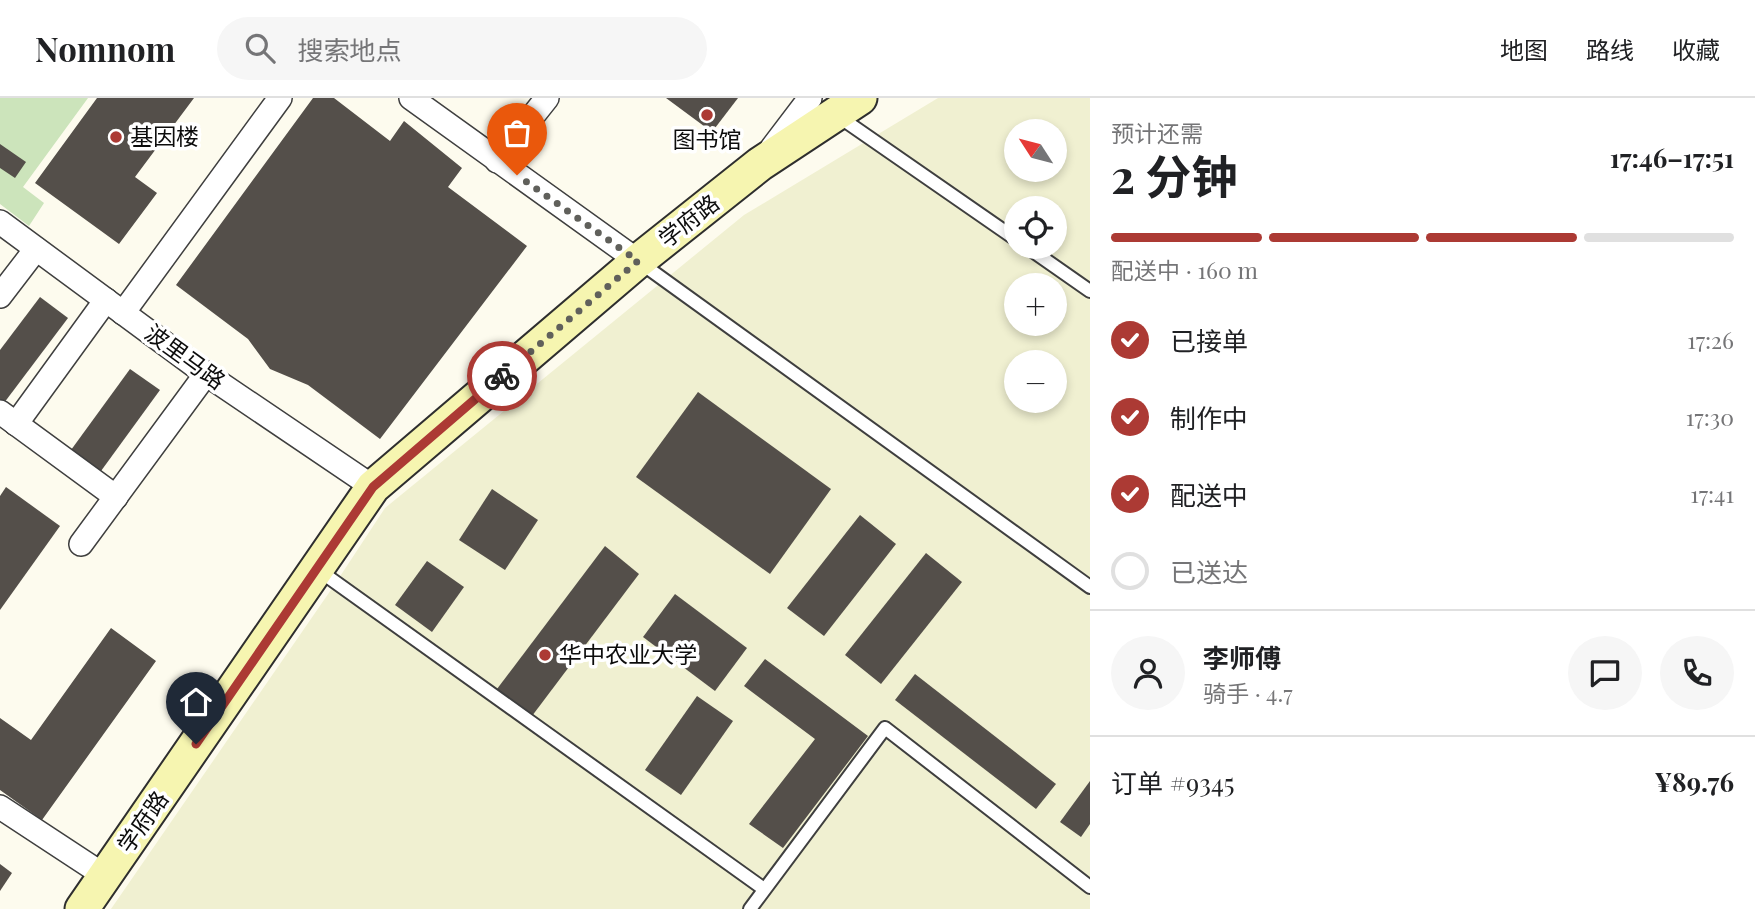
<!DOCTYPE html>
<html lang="zh">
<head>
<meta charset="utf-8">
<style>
  body { margin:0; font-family:"Playfair Display","Noto Sans SC",serif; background:#f6f6f6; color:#202124; height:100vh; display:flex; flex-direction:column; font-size:26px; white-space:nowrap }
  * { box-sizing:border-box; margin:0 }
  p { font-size:23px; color:#757577 }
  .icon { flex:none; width:38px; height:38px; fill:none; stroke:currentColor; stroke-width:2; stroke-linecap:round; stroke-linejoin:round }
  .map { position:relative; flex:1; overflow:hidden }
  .panel { display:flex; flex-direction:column; background:#fff; width:665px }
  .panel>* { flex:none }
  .needle { width:46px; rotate:306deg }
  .controls { position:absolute; left:1004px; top:21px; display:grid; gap:14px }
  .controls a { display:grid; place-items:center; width:63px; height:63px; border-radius:50%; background:#fff; box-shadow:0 4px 10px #0003; font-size:35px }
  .pin { position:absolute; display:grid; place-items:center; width:60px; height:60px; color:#fff; margin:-72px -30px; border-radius:50% 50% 50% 0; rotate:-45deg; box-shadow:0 0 7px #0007 }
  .pin .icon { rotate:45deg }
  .courier { position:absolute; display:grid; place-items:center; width:70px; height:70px; margin:-35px; border:5px solid #ac3a34; border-radius:50%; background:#fff; color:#222; box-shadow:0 2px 9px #0007 }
  .overview em { font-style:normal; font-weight:700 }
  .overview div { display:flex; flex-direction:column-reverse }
  .overview { display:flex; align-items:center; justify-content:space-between; height:119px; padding:0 21px }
  h1 { font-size:46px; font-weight:700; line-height:52px }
  .bar { display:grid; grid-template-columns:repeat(4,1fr); gap:10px 7px; align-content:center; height:84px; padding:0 21px }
  .bar i { height:9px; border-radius:5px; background:#e0e0e0 }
  .bar .current { background:#ac3a34 }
  .bar p { grid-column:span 4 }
  .line { display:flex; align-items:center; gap:18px; padding:0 21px; border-top:2px solid #e0e0e0 }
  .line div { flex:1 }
  .round { display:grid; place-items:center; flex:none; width:74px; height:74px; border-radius:37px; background:#f6f6f6 }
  ol { padding:0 21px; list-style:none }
  li { display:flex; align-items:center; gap:21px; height:77px }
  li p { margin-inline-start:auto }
  li .icon { padding:7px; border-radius:50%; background:#ac3a34; color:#fff; stroke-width:4 }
  li:last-child { color:#757577 }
  li i { width:38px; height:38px; border:4px solid #e0e0e0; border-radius:50% }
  header { display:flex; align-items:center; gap:42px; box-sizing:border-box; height:98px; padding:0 35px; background:#fff; border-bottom:2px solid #e0e0e0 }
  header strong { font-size:33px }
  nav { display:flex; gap:38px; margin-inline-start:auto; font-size:24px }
  .search { width:490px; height:63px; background:#f6f6f6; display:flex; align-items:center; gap:18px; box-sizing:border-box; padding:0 24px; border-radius:38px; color:#757577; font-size:26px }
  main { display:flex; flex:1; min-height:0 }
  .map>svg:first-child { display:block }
  .farmland { fill:#f0f0d1; fill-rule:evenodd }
  .green { fill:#cce4bb }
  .building { fill:#544f4a }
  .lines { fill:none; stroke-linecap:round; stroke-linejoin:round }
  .lane-casing { stroke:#3f3f3f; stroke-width:16 }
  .street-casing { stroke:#3f3f3f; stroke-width:26 }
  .secondary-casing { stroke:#2e2e2e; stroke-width:37 }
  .lane { stroke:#fff; stroke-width:12 }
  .street { stroke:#fff; stroke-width:23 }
  .secondary { stroke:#f6f5b0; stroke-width:33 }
  .done { stroke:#60605b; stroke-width:7; stroke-dasharray:0 12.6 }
  .route { stroke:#ac3a34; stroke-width:9 }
  .poi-dot { fill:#ac3a34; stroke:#fff; stroke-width:2.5 }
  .labels { text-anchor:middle; stroke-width:7; stroke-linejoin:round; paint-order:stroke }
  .poi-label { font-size:23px; fill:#0c0c0c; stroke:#fff; text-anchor:start }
  .street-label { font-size:23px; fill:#0c0c0c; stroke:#fff }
</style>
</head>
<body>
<header>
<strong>Nomnom</strong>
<div class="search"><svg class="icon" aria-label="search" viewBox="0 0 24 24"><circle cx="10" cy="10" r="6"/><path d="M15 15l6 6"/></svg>搜索地点</div>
<nav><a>地图</a><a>路线</a><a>收藏</a></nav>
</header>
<main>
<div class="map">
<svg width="1090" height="811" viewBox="0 0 1090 811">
  <rect width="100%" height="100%" fill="#fdfbee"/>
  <path class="farmland" d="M938,0h152v811h-979l224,-325 50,-76 359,-293zM1017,33h38v39h-38zM1017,110h38v39h-38zM1017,187h38v39h-38zM1017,264h38v39h-38z"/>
  <polygon class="green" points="0,0 88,0 23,89 44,105 29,128 0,106"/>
  <g class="building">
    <polygon points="97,0 194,0 135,79 157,95 119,146 35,85"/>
    <polygon points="313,0 334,0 390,43 404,23 462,70 448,89 527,148 380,341 308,287 270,271 248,241 176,187"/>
    <polygon points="666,0 738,0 712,34"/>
    <polygon points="0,46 26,64 15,80 0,70"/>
    <polygon points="40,199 68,220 4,305 0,301 0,252"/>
    <polygon points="130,271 160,292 101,373 71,352"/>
    <polygon points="698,294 831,391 770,476 636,379"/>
    <polygon points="6,389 60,428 0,512 0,398"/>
    <polygon points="492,391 538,422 505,472 459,442"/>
    <polygon points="860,417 896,446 824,538 787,510"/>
    <polygon points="605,448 639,476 532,618 497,591"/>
    <polygon points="926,455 962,484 881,586 845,557"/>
    <polygon points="427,463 464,489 432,534 395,507"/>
    <polygon points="675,496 747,550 715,593 643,539"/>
    <polygon points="111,530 156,563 42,722 0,692 0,620 31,642"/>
    <polygon points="765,561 868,638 783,750 749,726 815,641 744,588"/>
    <polygon points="915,576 1056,686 1036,711 895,602"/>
    <polygon points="697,598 733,623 681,697 645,672"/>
    <polygon points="1090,683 1090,726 1081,739 1060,724"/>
    <polygon points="0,766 12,775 0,793"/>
  </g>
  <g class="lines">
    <g class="lane-casing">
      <g id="lane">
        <polyline points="838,18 1017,142"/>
        <polyline points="1027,149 1090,193"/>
        <polyline points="638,163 1090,489"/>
        <polyline points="317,471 764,791"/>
        <polyline points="750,811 885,630 1090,789"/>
      </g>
    </g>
    <g class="street-casing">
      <g id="street">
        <polyline points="411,0 638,163"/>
        <polyline points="772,50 810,0"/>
        <polyline points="497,63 547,0"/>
        <polyline points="0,124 206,276 373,389"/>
        <polyline points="0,198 36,151"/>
        <polyline points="123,215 280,0"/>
        <polyline points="0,314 116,399"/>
        <polyline points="16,326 106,202"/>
        <polyline points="81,446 206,276"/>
        <polyline points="0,709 105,778"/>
      </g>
    </g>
    <g class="secondary-casing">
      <polyline id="secondary" points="82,811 373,389 638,163 760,66 860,0"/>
    </g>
    <use href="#lane" class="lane"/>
    <use href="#street" class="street"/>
    <use href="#secondary" class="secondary"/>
  </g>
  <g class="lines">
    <polyline class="done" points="502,278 638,163 517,77"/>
    <polyline class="route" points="196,646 373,389 502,278"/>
  </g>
  <g class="poi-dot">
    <circle cx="707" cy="17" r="7"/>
    <circle cx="116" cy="39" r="7"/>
    <circle cx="545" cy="557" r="7"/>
  </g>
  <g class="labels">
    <g class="poi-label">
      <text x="130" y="47">基因楼</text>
      <text x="707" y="50" text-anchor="middle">图书馆</text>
      <text x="559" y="565">华中农业大学</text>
    </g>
    <g class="street-label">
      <text transform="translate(689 123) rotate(-38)" y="8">学府路</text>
      <text transform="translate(185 259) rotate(36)" y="8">波里马路</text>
      <text transform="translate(143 724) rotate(-55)" y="8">学府路</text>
    </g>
  </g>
</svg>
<div class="controls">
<a><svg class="needle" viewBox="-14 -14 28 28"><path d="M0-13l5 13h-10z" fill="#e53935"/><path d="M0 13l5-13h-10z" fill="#757577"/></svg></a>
<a><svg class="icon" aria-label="locate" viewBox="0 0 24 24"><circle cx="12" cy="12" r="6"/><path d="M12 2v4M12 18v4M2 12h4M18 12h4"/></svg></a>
<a>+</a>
<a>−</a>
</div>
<div class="pin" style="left:517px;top:77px;background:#ea580c"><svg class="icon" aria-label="bag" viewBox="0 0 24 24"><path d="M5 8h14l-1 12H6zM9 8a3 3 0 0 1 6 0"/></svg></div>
<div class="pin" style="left:196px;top:646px;background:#1f2937"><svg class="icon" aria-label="home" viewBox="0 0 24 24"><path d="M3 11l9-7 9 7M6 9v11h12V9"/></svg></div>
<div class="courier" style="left:502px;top:278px"><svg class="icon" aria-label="bike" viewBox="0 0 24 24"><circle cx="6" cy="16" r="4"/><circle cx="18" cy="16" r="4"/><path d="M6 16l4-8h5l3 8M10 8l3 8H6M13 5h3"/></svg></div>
</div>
<section class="panel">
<div class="overview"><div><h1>2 分钟</h1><p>预计还需</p></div><em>17:46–17:51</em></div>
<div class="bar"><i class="current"></i><i class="current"></i><i class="current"></i><i></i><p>配送中 · 160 m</p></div>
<ol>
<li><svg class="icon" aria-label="check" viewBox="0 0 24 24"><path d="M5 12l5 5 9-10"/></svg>已接单<p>17:26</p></li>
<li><svg class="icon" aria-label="check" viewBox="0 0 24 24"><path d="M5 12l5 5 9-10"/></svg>制作中<p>17:30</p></li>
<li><svg class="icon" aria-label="check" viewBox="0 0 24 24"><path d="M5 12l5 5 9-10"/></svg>配送中<p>17:41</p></li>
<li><i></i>已送达</li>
</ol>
<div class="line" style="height:126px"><a class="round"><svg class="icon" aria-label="person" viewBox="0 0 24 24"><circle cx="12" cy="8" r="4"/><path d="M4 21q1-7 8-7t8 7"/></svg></a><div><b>李师傅</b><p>骑手 · 4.7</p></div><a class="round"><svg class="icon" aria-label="chat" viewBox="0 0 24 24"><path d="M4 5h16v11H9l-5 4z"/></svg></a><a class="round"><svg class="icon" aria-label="phone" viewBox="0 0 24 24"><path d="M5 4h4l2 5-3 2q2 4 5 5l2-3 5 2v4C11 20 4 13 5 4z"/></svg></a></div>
<div class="line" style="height:91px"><div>订单 #9345</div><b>¥89.76</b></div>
</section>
</main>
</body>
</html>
